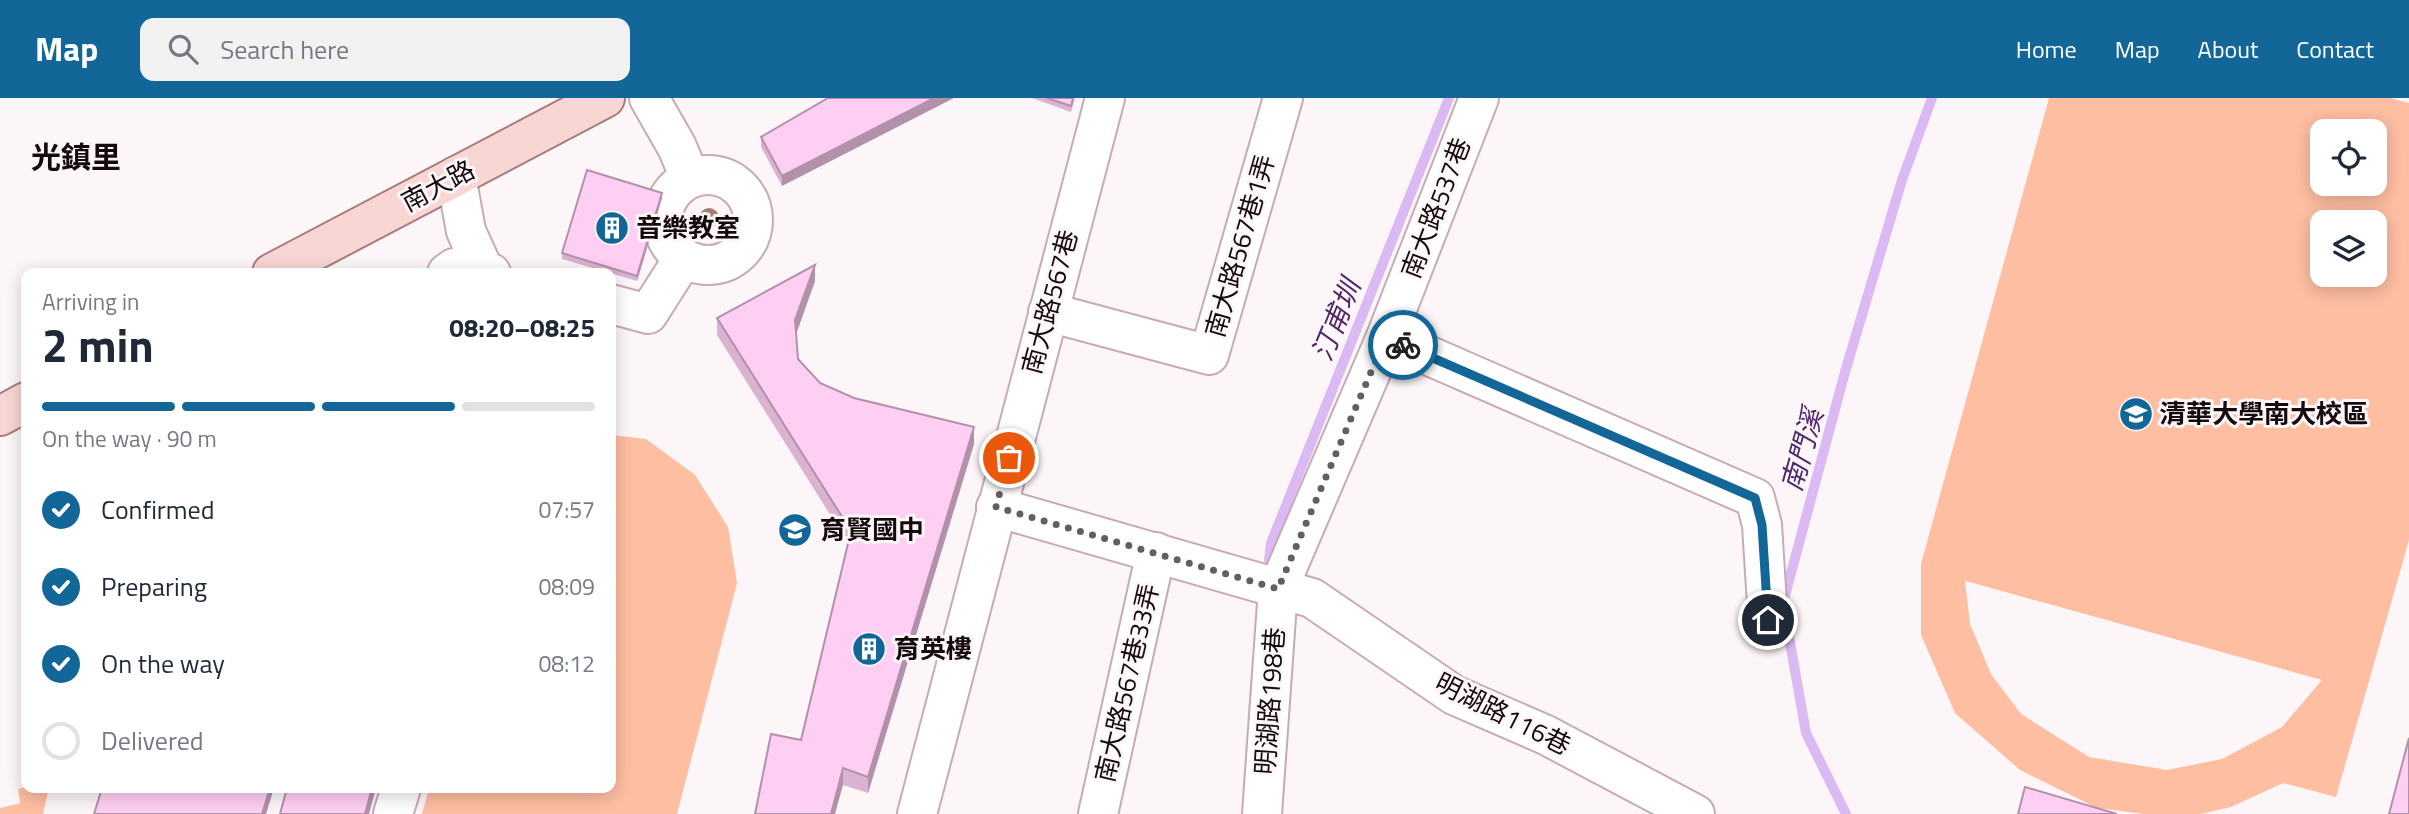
<!DOCTYPE html>
<html lang="en">
<head>
<meta charset="utf-8">
<style>
  body { margin:0; font-family:"Titillium Web","Noto Sans TC",sans-serif; background:#f2f2f3; color:#1f2937; height:100vh; display:flex; flex-direction:column; font-size:26px; white-space:nowrap }
  * { box-sizing:border-box; margin:0 }
  p { font-size:23px; color:#747a83 }
  .icon { flex:none; width:38px; height:38px; fill:none; stroke:currentColor; stroke-width:2; stroke-linecap:round; stroke-linejoin:round }
  .map { position:relative; flex:1; overflow:hidden }
  .side { position:absolute; left:21px; top:170px; width:595px; height:525px; display:flex; flex-direction:column; background:#fff; border-radius:14px; box-shadow:0 4px 18px #0003 }
  .side>* { flex:none }
  .buttons { position:absolute; left:2310px; top:21px; display:grid; gap:14px }
  .buttons a { display:grid; place-items:center; width:77px; height:77px; border-radius:14px; background:#fff; box-shadow:0 4px 18px #0003; font-size:35px }
  .pin { position:absolute; display:grid; place-items:center; width:60px; height:60px; color:#fff; margin:-30px; border:4px solid #fff; border-radius:50%; box-shadow:0 2px 7px #0007 }
  .courier { position:absolute; display:grid; place-items:center; width:70px; height:70px; margin:-35px; border:5px solid #136798; border-radius:50%; background:#fff; color:#222; box-shadow:0 2px 9px #0007 }
  .overview em { font-style:normal; font-weight:700 }
  .overview div { display:flex; flex-direction:column-reverse }
  .overview { display:flex; align-items:center; justify-content:space-between; height:119px; padding:0 21px }
  h1 { font-size:46px; font-weight:700; line-height:52px }
  .bar { display:grid; grid-template-columns:repeat(4,1fr); gap:10px 7px; align-content:center; height:84px; padding:0 21px }
  .bar i { height:9px; border-radius:5px; background:#e0e1e3 }
  .bar .active { background:#136798 }
  .bar p { grid-column:span 4 }
  ol { padding:0 21px; list-style:none }
  li { display:flex; align-items:center; gap:21px; height:77px }
  li p { margin-inline-start:auto }
  li .icon { padding:7px; border-radius:50%; background:#136798; color:#fff; stroke-width:4 }
  li:last-child { color:#747a83 }
  li i { width:38px; height:38px; border:4px solid #e0e1e3; border-radius:50% }
  header { display:flex; align-items:center; gap:42px; box-sizing:border-box; height:98px; padding:0 35px; background:#136798; color:#fff }
  header strong { font-size:33px }
  nav { display:flex; gap:38px; margin-inline-start:auto; font-size:24px }
  .search { width:490px; height:63px; background:#f2f2f3; display:flex; align-items:center; gap:18px; box-sizing:border-box; padding:0 24px; border-radius:14px; color:#747a83; font-size:26px }
  .map>svg:first-child { display:block }
  .green { fill:#febea2; fill-rule:evenodd }
  .lines { fill:none; stroke-linecap:round; stroke-linejoin:round }
  .stream { stroke:#dbb9f3; stroke-width:10 }
  .minor-casing { stroke:#c8aab3; stroke-width:42 }
  .major-casing { stroke:#a67d7d; stroke-width:42 }
  .minor { stroke:#fff; stroke-width:38 }
  .major { stroke:#f8d6d4; stroke-width:38 }
  .tree { fill:#a38070 }
  .wall { fill:#dbb2d1 }
  .shaded-wall { fill:#b291aa }
  .building { fill:#ffcff3; stroke:#b291aa; stroke-width:2 }
  .done { stroke:#665d61; stroke-width:7; stroke-dasharray:0 12.6 }
  .route { stroke:#136798; stroke-width:9 }
  .labels { text-anchor:middle; stroke-width:6; stroke-linejoin:round; paint-order:stroke }
  .street-label { font-size:26px; fill:#150b0f; stroke:#fcf6f8 }
  .poi-label { font-size:26px; font-weight:bold; fill:#150b0f; stroke:#fcf6f8; text-anchor:start }
  .water-label { font-size:28px; font-style:italic; fill:#52276b; stroke:#fcf6f8 }
  .quarter-label { font-size:30px; font-weight:bold; fill:#150b0f; stroke:#fcf6f8 }
</style>
</head>
<body>
<header>
<strong>Map</strong>
<div class="search"><svg class="icon" aria-label="search" viewBox="0 0 24 24"><circle cx="10" cy="10" r="6"/><path d="M15 15l6 6"/></svg>Search here</div>
<nav><a>Home</a><a>Map</a><a>About</a><a>Contact</a></nav>
</header>
<div class="map">
<svg width="2409" height="716" viewBox="0 0 2409 716">
  <rect width="100%" height="100%" fill="#fcf6f8"/>
  <g class="green">
    <path d="M2049,0h341l19,5v437l-73,257 -53,-14 -52,24 -30,7h-57l-47,-6 -77,-38 -65,-57 -34,-78v-71zM2322,33h53v53h-53zM2322,124h53v53h-53zM1965,483h1l356,99 -40,47 -60,32 -55,11 -78,-13 -68,-43 -30,-40 -21,-50z"/>
    <polygon points="611,337 646,341 695,377 728,429 737,485 677,716 422,716 429,690 611,690"/>
    <polygon points="26,660 26,690 49,690 43,716 0,716 0,710 20,705 18,691 26,689 21,663"/>
  </g>
  <g class="lines">
    <g class="stream">
      <polyline points="1269,462 1271,445 1449,0"/>
      <polyline points="1846,716 1806,635 1783,505 1845,274 1902,82 1932,0"/>
    </g>
    <g class="minor-casing">
      <g id="minor">
        <polyline points="649,0 677,49 690,80"/>
        <circle cx="708" cy="122" r="45"/>
        <polyline points="456,78 466,133 484,173 491,175"/>
        <polyline points="447,175 454,170 484,173"/>
        <polyline points="611,206 648,216 683,161"/>
        <polyline points="1048,214 1209,257 1283,0"/>
        <polyline points="1386,239 1755,400 1762,427 1768,522"/>
        <polyline points="996,409 1312,500 1454,597 1546,637 1695,716"/>
        <polyline points="393,716 401,690"/>
        <polyline points="917,716 1105,0"/>
        <polyline points="1098,716 1156,454"/>
        <polyline points="1262,716 1278,491 1386,239 1479,0"/>
      </g>
    </g>
    <g class="major-casing">
      <g id="major">
        <polyline points="272,175 605,0"/>
        <polyline points="0,318 26,304"/>
      </g>
    </g>
    <use href="#minor" class="minor"/>
    <use href="#major" class="major"/>
  </g>
  <circle class="tree" cx="709" cy="120" r="10"/>
  <g class="wall">
    <polygon points="828,0 782,88 761,49 761,39"/>
    <polygon points="1032,0 1075,0 1071,14"/>
    <polygon points="662,100 637,183 562,161 562,155"/>
    <polygon points="815,183 796,236 798,261 820,285 854,300 974,346 868,695 843,687 801,642 848,445 717,237 717,220"/>
  </g>
  <g class="shaded-wall">
    <polygon points="934,0 954,0 782,88 782,78"/>
    <polygon points="662,95 662,100 637,183 637,178"/>
    <polygon points="815,167 815,183 795,239 795,222"/>
    <polygon points="974,329 974,346 868,695 868,679"/>
    <polygon points="843,670 843,687 835,716 831,716"/>
    <polygon points="270,690 274,690 266,716 262,716"/>
    <polygon points="372,690 376,690 369,716 365,716"/>
  </g>
  <g class="building">
    <polygon points="828,0 934,0 782,78 761,39"/>
    <polygon points="1047,0 1073,0 1071,8"/>
    <polygon points="587,72 662,95 637,178 562,155"/>
    <polygon points="815,167 795,222 798,261 820,285 854,300 974,329 868,679 843,670 831,716 755,716 771,636 801,642 851,433 717,220"/>
    <polygon points="2409,640 2409,716 2389,716"/>
    <polygon points="2025,689 2117,716 2018,716"/>
    <polygon points="102,690 270,690 262,716 94,716"/>
    <polygon points="287,690 372,690 365,716 280,716"/>
  </g>
  <g class="lines">
    <polyline class="done" points="1009,360 996,409 1278,491 1386,239 1403,247"/>
    <polyline class="route" points="1403,247 1755,400 1762,427 1768,522"/>
  </g>
  <defs>
    <g id="building-disc" transform="scale(1.75)"><circle r="9.5" fill="#136798" stroke="#fcf6f8"/><path d="M-4-6H4V6H1V3H-1V6H-4ZM-2.5-4.3h1.7v1.8h-1.7ZM.8-4.3h1.7v1.8H.8ZM-2.5-1h1.7V.8h-1.7ZM.8-1h1.7V.8H.8Z" fill="#fff"/></g>
    <g id="university-disc" transform="scale(1.75)"><circle r="9.5" fill="#136798" stroke="#fcf6f8"/><path d="M0-5L7-2L0 1L-7-2ZM-4 1L0 2.5L4 1V4Q0 6-4 4Z" fill="#fff"/></g>
    <g id="school-disc" transform="scale(1.75)"><circle r="9.5" fill="#136798" stroke="#fcf6f8"/><path d="M0-5L7-2L0 1L-7-2ZM-4 1L0 2.5L4 1V4Q0 6-4 4Z" fill="#fff"/></g>
  </defs>
  <g fill-rule="evenodd">
    <use href="#building-disc" x="612" y="130"/>
    <use href="#university-disc" x="2136" y="316"/>
    <use href="#school-disc" x="795" y="432"/>
    <use href="#building-disc" x="869" y="551"/>
  </g>
  <g class="labels">
    <g class="street-label">
      <text transform="translate(438 88) rotate(-28)" y="9">南大路</text>
      <text transform="translate(1436 110) rotate(-69)" y="9">南大路537巷</text>
      <text transform="translate(1240 148) rotate(-74)" y="9">南大路567巷1弄</text>
      <text transform="translate(1050 204) rotate(-75)" y="9">南大路567巷</text>
      <text transform="translate(1127 585) rotate(-77)" y="9">南大路567巷33弄</text>
      <text transform="translate(1270 603) rotate(-86)" y="9">明湖路198巷</text>
      <text transform="translate(1503 616) rotate(27)" y="9">明湖路116巷</text>
    </g>
    <g class="poi-label">
      <text x="636" y="139">音樂教室</text>
      <text x="2160" y="325">清華大學南大校區</text>
      <text x="820" y="441">育賢國中</text>
      <text x="894" y="560">育英樓</text>
    </g>
    <g class="water-label">
      <text transform="translate(1336 222) rotate(-68)" y="10">汀甫圳</text>
      <text transform="translate(1802 352) rotate(-74)" y="10">南門溪</text>
    </g>
    <g class="quarter-label">
      <text x="76" y="70">光鎮里</text>
    </g>
  </g>
</svg>
<div class="buttons">
<a><svg class="icon" aria-label="locate" viewBox="0 0 24 24"><circle cx="12" cy="12" r="6"/><path d="M12 2v4M12 18v4M2 12h4M18 12h4"/></svg></a>
<a><svg class="icon" aria-label="layers" viewBox="0 0 24 24"><path d="M12 4l9 5-9 5-9-5zM3 14l9 5 9-5"/></svg></a>
</div>
<div class="pin" style="left:1009px;top:360px;background:#ea580c"><svg class="icon" aria-label="bag" viewBox="0 0 24 24"><path d="M5 8h14l-1 12H6zM9 8a3 3 0 0 1 6 0"/></svg></div>
<div class="pin" style="left:1768px;top:522px;background:#1f2937"><svg class="icon" aria-label="home" viewBox="0 0 24 24"><path d="M3 11l9-7 9 7M6 9v11h12V9"/></svg></div>
<div class="courier" style="left:1403px;top:247px"><svg class="icon" aria-label="bike" viewBox="0 0 24 24"><circle cx="6" cy="16" r="4"/><circle cx="18" cy="16" r="4"/><path d="M6 16l4-8h5l3 8M10 8l3 8H6M13 5h3"/></svg></div>
<section class="side">
<div class="overview"><div><h1>2 min</h1><p>Arriving in</p></div><em>08:20–08:25</em></div>
<div class="bar"><i class="active"></i><i class="active"></i><i class="active"></i><i></i><p>On the way · 90 m</p></div>
<ol>
<li><svg class="icon" aria-label="check" viewBox="0 0 24 24"><path d="M5 12l5 5 9-10"/></svg>Confirmed<p>07:57</p></li>
<li><svg class="icon" aria-label="check" viewBox="0 0 24 24"><path d="M5 12l5 5 9-10"/></svg>Preparing<p>08:09</p></li>
<li><svg class="icon" aria-label="check" viewBox="0 0 24 24"><path d="M5 12l5 5 9-10"/></svg>On the way<p>08:12</p></li>
<li><i></i>Delivered</li>
</ol>
</section>
</div>
</body>
</html>
